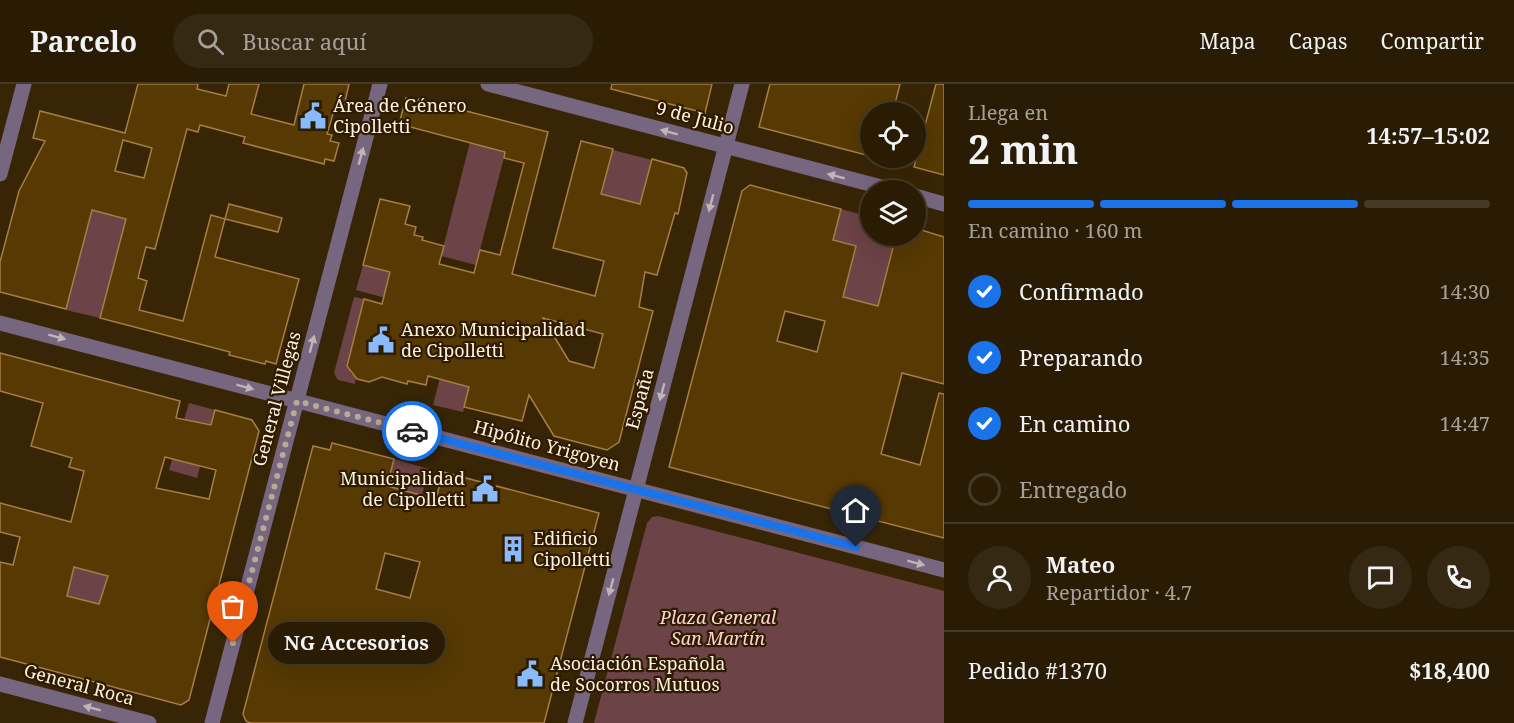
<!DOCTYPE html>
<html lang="es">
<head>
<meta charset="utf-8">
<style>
  body { margin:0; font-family:"Noto Serif",serif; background:#362913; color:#f1f3f6; height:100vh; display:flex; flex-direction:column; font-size:22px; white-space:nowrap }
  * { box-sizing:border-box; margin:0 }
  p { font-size:20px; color:#a5a19a }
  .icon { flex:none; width:33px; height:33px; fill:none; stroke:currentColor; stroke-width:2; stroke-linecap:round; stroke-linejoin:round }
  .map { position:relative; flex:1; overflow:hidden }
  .sheet { display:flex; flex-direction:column; background:#2a1c04; width:570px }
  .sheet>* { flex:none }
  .tools { position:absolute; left:860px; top:18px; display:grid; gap:12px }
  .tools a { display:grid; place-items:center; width:66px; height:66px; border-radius:50%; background:#2a1c04; box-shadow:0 6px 24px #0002,0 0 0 2px #463a26; font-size:30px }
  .pin { position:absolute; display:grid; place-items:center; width:51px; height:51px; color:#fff; margin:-62px -26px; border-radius:50% 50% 50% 0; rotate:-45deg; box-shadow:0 0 6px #0007 }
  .pin .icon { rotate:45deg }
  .courier { position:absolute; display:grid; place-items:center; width:60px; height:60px; margin:-30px; border:4px solid #1a73e8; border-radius:50%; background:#fff; color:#222; box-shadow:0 2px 8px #0007 }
  .bubble { position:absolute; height:42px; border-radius:21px; background:#2a1c04; box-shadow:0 6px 24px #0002,0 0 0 2px #463a26; font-size:20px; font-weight:700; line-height:42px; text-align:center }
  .headline em { font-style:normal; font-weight:700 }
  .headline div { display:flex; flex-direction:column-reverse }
  .headline { display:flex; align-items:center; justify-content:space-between; height:102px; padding:0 24px }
  h1 { font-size:39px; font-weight:700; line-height:45px }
  .bar { display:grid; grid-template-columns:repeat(4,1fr); gap:9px 6px; align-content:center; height:72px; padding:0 24px }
  .bar i { height:8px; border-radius:4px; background:#463a26 }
  .bar .on { background:#1a73e8 }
  .bar p { grid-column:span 4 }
  .line { display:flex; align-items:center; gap:15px; padding:0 24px; border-top:2px solid #463a26 }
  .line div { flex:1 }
  .round { display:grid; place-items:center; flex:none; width:63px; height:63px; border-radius:32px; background:#362913 }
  ol { padding:0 24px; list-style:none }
  li { display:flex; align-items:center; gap:18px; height:66px }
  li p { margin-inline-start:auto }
  li .icon { padding:6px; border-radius:50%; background:#1a73e8; color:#fff; stroke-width:4 }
  li:last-child { color:#a5a19a }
  li i { width:33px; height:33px; border:3px solid #463a26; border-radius:50% }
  header { display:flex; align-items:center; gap:36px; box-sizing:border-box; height:84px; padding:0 30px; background:#2a1c04; border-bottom:2px solid #463a26 }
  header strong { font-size:28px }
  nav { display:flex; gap:33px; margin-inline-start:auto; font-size:21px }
  .search { width:420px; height:54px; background:#362913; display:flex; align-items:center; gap:15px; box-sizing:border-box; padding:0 21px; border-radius:33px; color:#a5a19a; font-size:22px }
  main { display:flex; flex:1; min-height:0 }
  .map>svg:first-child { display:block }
  .green { fill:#6c4346 }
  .building { fill:#563903; stroke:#a47e46; stroke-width:1.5; fill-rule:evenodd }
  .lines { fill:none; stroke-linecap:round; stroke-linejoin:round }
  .minor { stroke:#77667f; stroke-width:15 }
  .oneway { fill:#c2b3b5 }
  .done { stroke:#b9aa94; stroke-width:6; stroke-dasharray:0 10.8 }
  .route { stroke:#1a73e8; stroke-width:8 }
  .labels { text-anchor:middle; stroke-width:4.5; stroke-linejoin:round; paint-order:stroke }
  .poi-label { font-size:18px; fill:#fff2e1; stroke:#2e1b00; text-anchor:start }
  .street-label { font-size:18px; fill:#fff2e1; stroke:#2e1b00 }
  .park-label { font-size:18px; font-style:italic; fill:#ffd3d4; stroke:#2e1b00 }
</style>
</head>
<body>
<header>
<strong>Parcelo</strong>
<div class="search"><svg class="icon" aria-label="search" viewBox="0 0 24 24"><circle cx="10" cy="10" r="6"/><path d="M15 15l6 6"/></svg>Buscar aquí</div>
<nav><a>Mapa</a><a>Capas</a><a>Compartir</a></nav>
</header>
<main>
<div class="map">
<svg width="944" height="639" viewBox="0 0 944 639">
  <rect width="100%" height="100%" fill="#382506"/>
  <g class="green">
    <polygon points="490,33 513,39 476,181 441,172 470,58 482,61"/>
    <polygon points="613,66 652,76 640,120 601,110"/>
    <polygon points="841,125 870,133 870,152 896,152 878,222 843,213 856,162 833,156"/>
    <polygon points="92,126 126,135 100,234 66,226"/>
    <polygon points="363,181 417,195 411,221 356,206"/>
    <polygon points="354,213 364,215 348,279 352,280 351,290 356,291 355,300 338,296 334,289"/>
    <polygon points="444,278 481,306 467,313 463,328 433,321"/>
    <polygon points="189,319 215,326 197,394 169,386"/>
    <polygon points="394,375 429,385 409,458 381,424"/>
    <polygon points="658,432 944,507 944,639 594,639 647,439 652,433"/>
    <polygon points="74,483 139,500 58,545"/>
  </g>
  <g class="building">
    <path d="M138,0h60l-1,5 29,7 3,-12h30l-8,30 43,11 10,-41h45l-5,22 -8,-2 -9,30 5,1 -2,6 9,2 -5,18 -9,-2 -1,5 -81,-21 2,-6 -45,-12 -2,7 -11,-3 -32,120 -9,-2 -8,31 9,3 -8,29 44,11 28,-106 14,4 -10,38 84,22 -23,85 -10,-3 -1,3 -36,-9 1,-3 -130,-34 26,-99 -34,-9 -26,99 -66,-17v-30l19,-71 26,-50 -12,-3 7,-27 85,22zM123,56l29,8 -8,30 -29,-7z"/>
    <polygon points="612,0 712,0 705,29 611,5"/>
    <polygon points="770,0 900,0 893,28 870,28 870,72 759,43"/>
    <polygon points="936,0 944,0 944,91 914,83"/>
    <path d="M406,14l12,3 1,-2 129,33 -36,142 83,22 9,-35 -51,-13 28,-107 32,8 -12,45 39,10 12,-45 32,9 3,5 -9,41 -3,-1 -18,62 -12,-3 -6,35 14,4 -34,131 -12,8 -53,-14 -25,-41 -7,26 -58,-14 5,-20 -41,-11 -2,9 -18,-4 -1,3 -25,-7 -13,5 -12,-3 -10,-13 17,-67 18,5 8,-32 -27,-7 17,-66 30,7 -5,18 11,3 -2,8 9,2 -1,3 22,6 -5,18 35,9 6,-23 20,5 24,-92 -20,-5 1,-6 -106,-28zM543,234l60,16 -9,34 -25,-7z"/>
    <path d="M750,101l91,24 -8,31 23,6 -13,51 35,9 18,-70h19v-8l29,9v147l-42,-11 -21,81 39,11 19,-72 5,1v144l-275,-71 73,-276zM785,227l40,10 -8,31 -40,-11z"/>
    <polygon points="229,120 282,134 278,148 225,135"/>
    <path d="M0,269l180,48 -4,17 35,7 4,-15 37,10 7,11 -70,269 -8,5 -181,-48v-95l13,3 7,-28 -20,-5v-29l71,19 13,-51 -15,-4 3,-9 -41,-12 12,-43 -43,-12zM165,373l51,13 -7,29 -53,-11zM74,483l34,9 -9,28 -32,-8z"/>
    <path d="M332,359l62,16 -7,27 49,13 7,-27 156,41 -55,210h-294l-4,-2 -3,-7 70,-268 17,4zM385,469l35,9 -10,36 -34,-9z"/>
  </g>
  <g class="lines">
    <g class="minor">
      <polyline points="488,0 893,106"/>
      <polyline points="0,90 24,0"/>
      <polyline points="915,112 944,120"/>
      <polyline points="0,239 944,486"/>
      <polyline points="0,600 149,639"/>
      <polyline points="212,639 380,0"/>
      <polyline points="575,639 742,0"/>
    </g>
  </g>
  <defs><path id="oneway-solid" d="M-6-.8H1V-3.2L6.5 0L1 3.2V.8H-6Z" transform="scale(1.5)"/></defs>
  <g class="oneway">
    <use href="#oneway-solid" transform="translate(669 48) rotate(-165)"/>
    <use href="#oneway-solid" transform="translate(361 72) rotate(-75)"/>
    <use href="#oneway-solid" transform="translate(836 92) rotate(-165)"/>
    <use href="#oneway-solid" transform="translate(711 119) rotate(105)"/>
    <use href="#oneway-solid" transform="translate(57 253) rotate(15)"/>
    <use href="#oneway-solid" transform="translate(312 260) rotate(-75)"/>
    <use href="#oneway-solid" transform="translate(245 303) rotate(15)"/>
    <use href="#oneway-solid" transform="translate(662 308) rotate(105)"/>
    <use href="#oneway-solid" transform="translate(916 479) rotate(15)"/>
    <use href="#oneway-solid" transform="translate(611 503) rotate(105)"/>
    <use href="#oneway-solid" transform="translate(92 624) rotate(-165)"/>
  </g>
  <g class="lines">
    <polyline class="done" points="233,559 297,317 412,347"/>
    <polyline class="route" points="412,347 856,463"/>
  </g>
  <defs>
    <g id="civic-bare" transform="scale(2.07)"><path d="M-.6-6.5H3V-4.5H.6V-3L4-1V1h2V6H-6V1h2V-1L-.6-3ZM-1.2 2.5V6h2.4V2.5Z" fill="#88bafc" stroke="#2e1b00" stroke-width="2.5" paint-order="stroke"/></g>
    <g id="building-bare" transform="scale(2.07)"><path d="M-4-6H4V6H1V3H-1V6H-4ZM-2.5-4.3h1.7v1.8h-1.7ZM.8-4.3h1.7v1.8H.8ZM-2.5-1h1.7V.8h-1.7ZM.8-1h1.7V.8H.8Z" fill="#88bafc" stroke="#2e1b00" stroke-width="2.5" paint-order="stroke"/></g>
  </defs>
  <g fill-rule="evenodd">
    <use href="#civic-bare" x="313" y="32"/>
    <use href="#civic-bare" x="381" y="256"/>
    <use href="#civic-bare" x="485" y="405"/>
    <use href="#building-bare" x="513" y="465"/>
    <use href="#civic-bare" x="530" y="590"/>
  </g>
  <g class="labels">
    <g class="poi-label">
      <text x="333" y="28">Área de Género<tspan x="333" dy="21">Cipolletti</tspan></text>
      <text x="401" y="252">Anexo Municipalidad<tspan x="401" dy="21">de Cipolletti</tspan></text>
      <text x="465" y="401" text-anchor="end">Municipalidad<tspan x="465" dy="21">de Cipolletti</tspan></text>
      <text x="533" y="461">Edificio<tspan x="533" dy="21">Cipolletti</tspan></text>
      <text x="550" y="586">Asociación Española<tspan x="550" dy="21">de Socorros Mutuos</tspan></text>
    </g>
    <g class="street-label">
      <text transform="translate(695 34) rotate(15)" y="6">9 de Julio</text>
      <text transform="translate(277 315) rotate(-75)" y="6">General Villegas</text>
      <text transform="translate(640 315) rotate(-75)" y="6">España</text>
      <text transform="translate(547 362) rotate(15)" y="6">Hipólito Yrigoyen</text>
      <text transform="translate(79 601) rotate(15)" y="6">General Roca</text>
    </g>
    <g class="park-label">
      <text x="718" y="540">Plaza General<tspan x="718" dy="21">San Martín</tspan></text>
    </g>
  </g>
</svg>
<div class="tools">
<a><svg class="icon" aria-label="locate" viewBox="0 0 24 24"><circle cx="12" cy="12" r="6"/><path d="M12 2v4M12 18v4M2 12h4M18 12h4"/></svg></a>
<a><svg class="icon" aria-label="layers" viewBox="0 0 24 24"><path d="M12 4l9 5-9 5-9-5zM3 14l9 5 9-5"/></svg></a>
</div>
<div class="pin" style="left:233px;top:559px;background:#ea580c"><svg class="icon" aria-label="bag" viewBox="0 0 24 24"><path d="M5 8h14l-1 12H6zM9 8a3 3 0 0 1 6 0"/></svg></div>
<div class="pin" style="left:856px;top:463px;background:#1f2937"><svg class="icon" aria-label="home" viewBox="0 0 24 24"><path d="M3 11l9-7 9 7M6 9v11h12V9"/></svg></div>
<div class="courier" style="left:412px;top:347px"><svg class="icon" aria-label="car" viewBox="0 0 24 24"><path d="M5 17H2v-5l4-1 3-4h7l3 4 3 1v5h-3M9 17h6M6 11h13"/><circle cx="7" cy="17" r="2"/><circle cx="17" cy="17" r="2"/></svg></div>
<div class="bubble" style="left:268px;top:538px;width:177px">NG Accesorios</div>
</div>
<section class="sheet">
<div class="headline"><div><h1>2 min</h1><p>Llega en</p></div><em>14:57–15:02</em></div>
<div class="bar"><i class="on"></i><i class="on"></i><i class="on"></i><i></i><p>En camino · 160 m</p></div>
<ol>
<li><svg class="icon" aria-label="check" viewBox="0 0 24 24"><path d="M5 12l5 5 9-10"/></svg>Confirmado<p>14:30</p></li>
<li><svg class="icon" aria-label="check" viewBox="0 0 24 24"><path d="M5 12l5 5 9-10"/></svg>Preparando<p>14:35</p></li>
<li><svg class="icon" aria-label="check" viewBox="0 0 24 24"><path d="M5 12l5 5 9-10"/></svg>En camino<p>14:47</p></li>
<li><i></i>Entregado</li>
</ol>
<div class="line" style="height:108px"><a class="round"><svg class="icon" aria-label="person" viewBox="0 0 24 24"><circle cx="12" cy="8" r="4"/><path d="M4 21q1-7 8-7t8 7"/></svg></a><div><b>Mateo</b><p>Repartidor · 4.7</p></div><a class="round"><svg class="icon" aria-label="chat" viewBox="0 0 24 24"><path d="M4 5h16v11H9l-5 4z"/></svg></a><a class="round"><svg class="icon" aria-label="phone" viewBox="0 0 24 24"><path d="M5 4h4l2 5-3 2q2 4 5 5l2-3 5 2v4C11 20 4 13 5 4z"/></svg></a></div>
<div class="line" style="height:78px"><div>Pedido #1370</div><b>$18,400</b></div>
</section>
</main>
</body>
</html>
